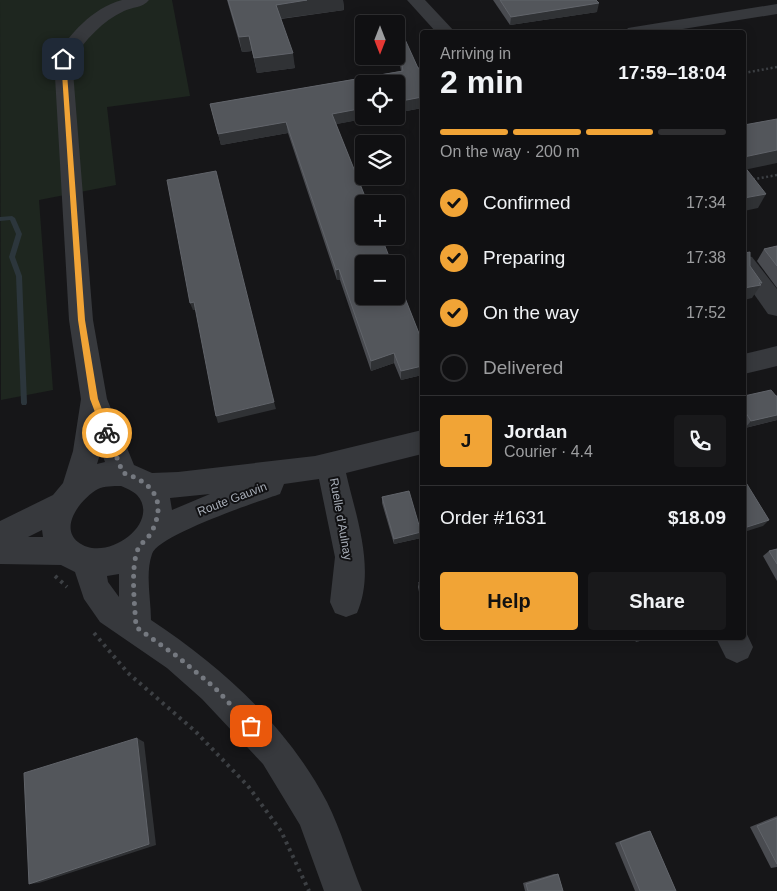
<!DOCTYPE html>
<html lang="en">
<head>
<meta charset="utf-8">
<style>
  body { margin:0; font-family:Arial,sans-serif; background:#19191b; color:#f1f3f6; height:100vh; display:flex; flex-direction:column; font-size:19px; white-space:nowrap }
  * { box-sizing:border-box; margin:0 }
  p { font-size:16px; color:#9c9d9f }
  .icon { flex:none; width:28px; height:28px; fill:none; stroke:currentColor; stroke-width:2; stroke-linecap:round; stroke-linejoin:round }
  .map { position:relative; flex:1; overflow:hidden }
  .sheet { position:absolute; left:420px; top:30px; width:326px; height:610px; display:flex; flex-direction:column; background:#101012; border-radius:5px; box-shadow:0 2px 12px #0003,0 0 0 1px #303032 }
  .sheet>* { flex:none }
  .needle { width:32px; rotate:180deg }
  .buttons { position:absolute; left:355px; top:15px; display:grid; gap:10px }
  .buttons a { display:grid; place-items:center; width:50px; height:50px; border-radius:5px; background:#101012; box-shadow:0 2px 12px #0003,0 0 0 1px #303032; font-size:25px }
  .pin { position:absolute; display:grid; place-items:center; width:42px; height:42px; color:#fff; margin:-21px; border-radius:10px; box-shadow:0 2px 8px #0006 }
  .courier { position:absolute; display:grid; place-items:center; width:50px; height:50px; margin:-25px; border:4px solid #f1a436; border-radius:50%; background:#fff; color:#222; box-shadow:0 1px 6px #0007 }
  .headline em { font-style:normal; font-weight:700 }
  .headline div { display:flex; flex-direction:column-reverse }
  .headline { display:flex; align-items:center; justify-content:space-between; height:85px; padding:0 20px }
  h1 { font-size:32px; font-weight:700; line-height:38px }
  .bar { display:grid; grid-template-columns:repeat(4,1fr); gap:8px 5px; align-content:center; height:60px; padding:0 20px }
  .bar i { height:6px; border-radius:4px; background:#303032 }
  .bar .current { background:#f1a436 }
  .bar p { grid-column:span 4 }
  .line { display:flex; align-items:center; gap:12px; padding:0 20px; border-top:1px solid #303032 }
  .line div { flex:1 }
  .round { display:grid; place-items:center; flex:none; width:52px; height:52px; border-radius:5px; background:#19191b }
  ol { padding:0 20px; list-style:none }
  li { display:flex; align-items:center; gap:15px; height:55px }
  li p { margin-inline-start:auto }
  li .icon { padding:5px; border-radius:50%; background:#f1a436; color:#111; stroke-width:4 }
  li:last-child { color:#9c9d9f }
  li i { width:28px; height:28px; border:2px solid #303032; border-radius:50% }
  .button { display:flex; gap:10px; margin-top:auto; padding:10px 20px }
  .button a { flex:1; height:58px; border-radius:5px; background:#f1a436; color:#111; font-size:20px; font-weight:700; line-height:58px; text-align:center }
  .button a+a { background:#19191b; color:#f1f3f6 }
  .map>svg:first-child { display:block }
  .green { fill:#1e261f }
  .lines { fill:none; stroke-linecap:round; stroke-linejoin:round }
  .stream { fill:#2c363c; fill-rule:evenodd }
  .path-far1 { stroke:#3d4044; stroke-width:2.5; stroke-dasharray:2 2.5; stroke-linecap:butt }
  .path { stroke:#3d4044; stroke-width:4; stroke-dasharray:3 4.5; stroke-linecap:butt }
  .minor { fill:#37393d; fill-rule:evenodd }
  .wall { fill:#494b50 }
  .shaded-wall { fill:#303235 }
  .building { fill:#53565b; stroke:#61646a }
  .route { fill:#f1a436 }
  .done { stroke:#757980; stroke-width:5; stroke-dasharray:0 9 }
  .labels { text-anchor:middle; stroke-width:4; stroke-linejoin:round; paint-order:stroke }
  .street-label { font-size:12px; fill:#a8aeb8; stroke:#111113 }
</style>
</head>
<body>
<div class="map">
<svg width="777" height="891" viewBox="0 0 777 891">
  <rect width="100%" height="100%" fill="#161618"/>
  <polygon class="green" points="0,0 172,0 190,96 107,107 116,185 39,200 53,390 1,400"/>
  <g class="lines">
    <polygon class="stream" points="12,216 15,218 22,234 15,257 22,276 27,403 26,405 22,405 21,403 16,276 9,257 16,234 10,220 0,221 0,217"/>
    <g class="path-far1">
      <polyline points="744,73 777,67"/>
      <polyline points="744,181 777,175"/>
    </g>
    <g class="path">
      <polyline points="55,576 67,587"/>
      <polyline points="94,633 128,673 195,731 248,786 281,831 309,891"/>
    </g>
    <g class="minor">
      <path d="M122,0h27c-6,8 -17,7 -25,11 -22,10 -38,29 -52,48l21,261 14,79 27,66 18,8 26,-1 137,-16 107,-26v24l-76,19c10,44 30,96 11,140l-11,4 -11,-4 -5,-11 5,-45 -16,-78 -35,5 -4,10c-23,8 -122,41 -128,60 -7,20 -1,45 -1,66 71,47 136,106 176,182 14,28 23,60 35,89h-38l-24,-66 -37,-61 -61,-65 -35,-31 -67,-46 -16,-23 -9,-27 -14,-7 -61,-1v-43l53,-26 10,-12 10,-32 8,-52 -12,-79 -15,-261c17,-26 37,-50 68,-59zM101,451l4,11 -8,2zM121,486c5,2 12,5 16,9 25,28 -31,69 -59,47 -20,-16 5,-45 20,-53 6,-3 15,-3 23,-3zM210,494l-38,16 -2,-12zM42,530l1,7h-15zM119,574v23l-11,-15 -1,-6z"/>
      <polygon points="407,0 425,0 455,32 436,32"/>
      <polygon points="777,4 777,14 664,32 625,32 628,28 634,27"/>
      <polygon points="744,255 752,257 777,289 777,316 768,314 744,280"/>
      <polygon points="777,346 777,366 744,374 744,354"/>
      <polygon points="744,628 753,647 748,658 737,663 726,658 716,638 744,638"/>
    </g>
  </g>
  <g class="wall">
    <polygon points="227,0 343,0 344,10 281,19 295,68 257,73 252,51 242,52"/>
    <polygon points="493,0 596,0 597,12 510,25"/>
    <polygon points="397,37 418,68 422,68 422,108 396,113 396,84 364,116 379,116 336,124 422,341 422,375 401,380 394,363 371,371 340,280 337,280 288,133 221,145 210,104 401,71 397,48"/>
    <polygon points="777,246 777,288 757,261 764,249"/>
    <polygon points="744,396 777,396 777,420 745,428 744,426"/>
    <polygon points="382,497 421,538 394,544 382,503"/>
    <polygon points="777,549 777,581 763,556 769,551"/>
    <polygon points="419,582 422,582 422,606 418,587"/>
    <polygon points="634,638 650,638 636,642"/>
    <polygon points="777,816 777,867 771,868 750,827"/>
    <polygon points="650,831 676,891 635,891 615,843 644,832"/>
    <polygon points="554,874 558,874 563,891 525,891 523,883"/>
  </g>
  <g class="shaded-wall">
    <polygon points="307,0 343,0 344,10 278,19 276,5"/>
    <polygon points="599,3 597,12 510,25 511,17"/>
    <polygon points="249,36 252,51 242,52 239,37"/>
    <polygon points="293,53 295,68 257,73 254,58"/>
    <polygon points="422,97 422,108 396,113 396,102"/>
    <polygon points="364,108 364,116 379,116 332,125 332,114"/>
    <polygon points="286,122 288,133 221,145 218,134"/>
    <polygon points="777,150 777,163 744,170 744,157"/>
    <polygon points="766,194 758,208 744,211 744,198"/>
    <polygon points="339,269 340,280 337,280 336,270"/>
    <polygon points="762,283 752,298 744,300 744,288"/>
    <polygon points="194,302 196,310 193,310 190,303"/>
    <polygon points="394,353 394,363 371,371 371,361"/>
    <polygon points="422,366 422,375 401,380 401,371"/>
    <polygon points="274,402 276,409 218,423 216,416"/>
    <polygon points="777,415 777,420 745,428 751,421"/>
    <polygon points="769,520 763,526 744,532 744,528"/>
    <polygon points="421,532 421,538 394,544 394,539"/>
    <polygon points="640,638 650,638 636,642"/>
    <polygon points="137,738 144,742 156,845 39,883 29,884"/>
  </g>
  <g class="building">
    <polygon points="228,0 307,0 276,5 293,53 254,58 249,36 239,37"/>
    <polygon points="500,0 596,0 599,3 511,17"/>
    <polygon points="403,35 418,68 422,68 422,97 396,102 396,84 364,84 364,108 332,114 368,204 364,204 364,236 381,236 392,264 364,264 364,296 396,296 396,275 422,341 422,366 401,371 394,353 371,361 339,269 336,270 286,122 218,134 210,104 403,71 397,37"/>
    <polygon points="777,119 777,150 744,157 744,125"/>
    <polygon points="744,166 766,194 744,198"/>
    <polygon points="216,171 274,402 216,416 194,302 190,303 167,180"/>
    <polygon points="777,246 777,266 764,249"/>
    <polygon points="750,252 750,266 762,283 759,283 761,285 744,288 744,253"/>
    <polygon points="771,390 776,396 777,396 777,415 751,421 744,410 744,396"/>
    <polygon points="745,481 769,520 744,528 744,482"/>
    <polygon points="409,491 421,532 394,539 382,497"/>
    <polygon points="777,549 777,564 769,551"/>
    <polygon points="419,582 422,582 422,598"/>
    <polygon points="137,738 149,844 29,884 24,773"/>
    <polygon points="777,818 777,864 757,826"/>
    <polygon points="650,831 676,891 640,891 620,842"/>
    <polygon points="558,874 563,891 528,891 526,884"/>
  </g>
  <polygon class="route" points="61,58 66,59 85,320 98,399 111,433 107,436 103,433 90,399 78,320"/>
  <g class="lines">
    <path class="done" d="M107,433l16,40c30,9 44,28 29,58 -3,7 -11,12 -14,18 -8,19 -3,58 -2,78l42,30 36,30 37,39"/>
  </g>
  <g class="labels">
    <g class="street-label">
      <text transform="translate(232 499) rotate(-21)" y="4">Route Gauvin</text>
      <text transform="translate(341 519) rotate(80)" y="4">Ruelle d'Aulnay</text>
    </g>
  </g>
</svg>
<div class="buttons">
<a><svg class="needle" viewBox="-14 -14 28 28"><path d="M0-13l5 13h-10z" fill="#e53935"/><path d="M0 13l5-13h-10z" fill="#9c9d9f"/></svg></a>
<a><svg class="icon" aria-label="locate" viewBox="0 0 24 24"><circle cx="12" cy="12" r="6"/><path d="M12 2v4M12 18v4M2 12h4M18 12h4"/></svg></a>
<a><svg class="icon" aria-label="layers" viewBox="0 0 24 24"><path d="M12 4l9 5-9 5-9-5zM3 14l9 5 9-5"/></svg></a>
<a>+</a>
<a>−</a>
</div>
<div class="pin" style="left:251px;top:726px;background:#ea580c"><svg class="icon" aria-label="bag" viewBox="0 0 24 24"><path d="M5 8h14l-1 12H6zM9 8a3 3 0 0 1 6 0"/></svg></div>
<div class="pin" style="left:63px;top:59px;background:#1f2937"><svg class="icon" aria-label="home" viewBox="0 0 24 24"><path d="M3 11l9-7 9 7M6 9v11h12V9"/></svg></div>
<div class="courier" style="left:107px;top:433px"><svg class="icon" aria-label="bike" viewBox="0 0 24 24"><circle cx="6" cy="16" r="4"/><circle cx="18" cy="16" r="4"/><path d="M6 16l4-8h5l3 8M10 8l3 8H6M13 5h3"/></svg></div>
<section class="sheet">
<div class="headline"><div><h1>2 min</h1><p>Arriving in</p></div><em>17:59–18:04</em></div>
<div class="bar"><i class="current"></i><i class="current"></i><i class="current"></i><i></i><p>On the way · 200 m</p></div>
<ol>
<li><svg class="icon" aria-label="check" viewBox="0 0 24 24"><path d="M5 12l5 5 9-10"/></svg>Confirmed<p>17:34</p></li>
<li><svg class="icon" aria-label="check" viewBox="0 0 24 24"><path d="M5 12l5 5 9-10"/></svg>Preparing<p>17:38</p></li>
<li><svg class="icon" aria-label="check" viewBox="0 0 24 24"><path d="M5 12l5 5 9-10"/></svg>On the way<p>17:52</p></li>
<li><i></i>Delivered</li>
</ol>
<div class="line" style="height:90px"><b class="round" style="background:#f1a436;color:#111">J</b><div><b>Jordan</b><p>Courier · 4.4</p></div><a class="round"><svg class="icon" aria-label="phone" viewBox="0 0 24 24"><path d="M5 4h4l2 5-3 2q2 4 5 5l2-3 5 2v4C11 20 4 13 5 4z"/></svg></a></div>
<div class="line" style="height:65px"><div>Order #1631</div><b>$18.09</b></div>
<div class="button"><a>Help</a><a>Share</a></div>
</section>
</div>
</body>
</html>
